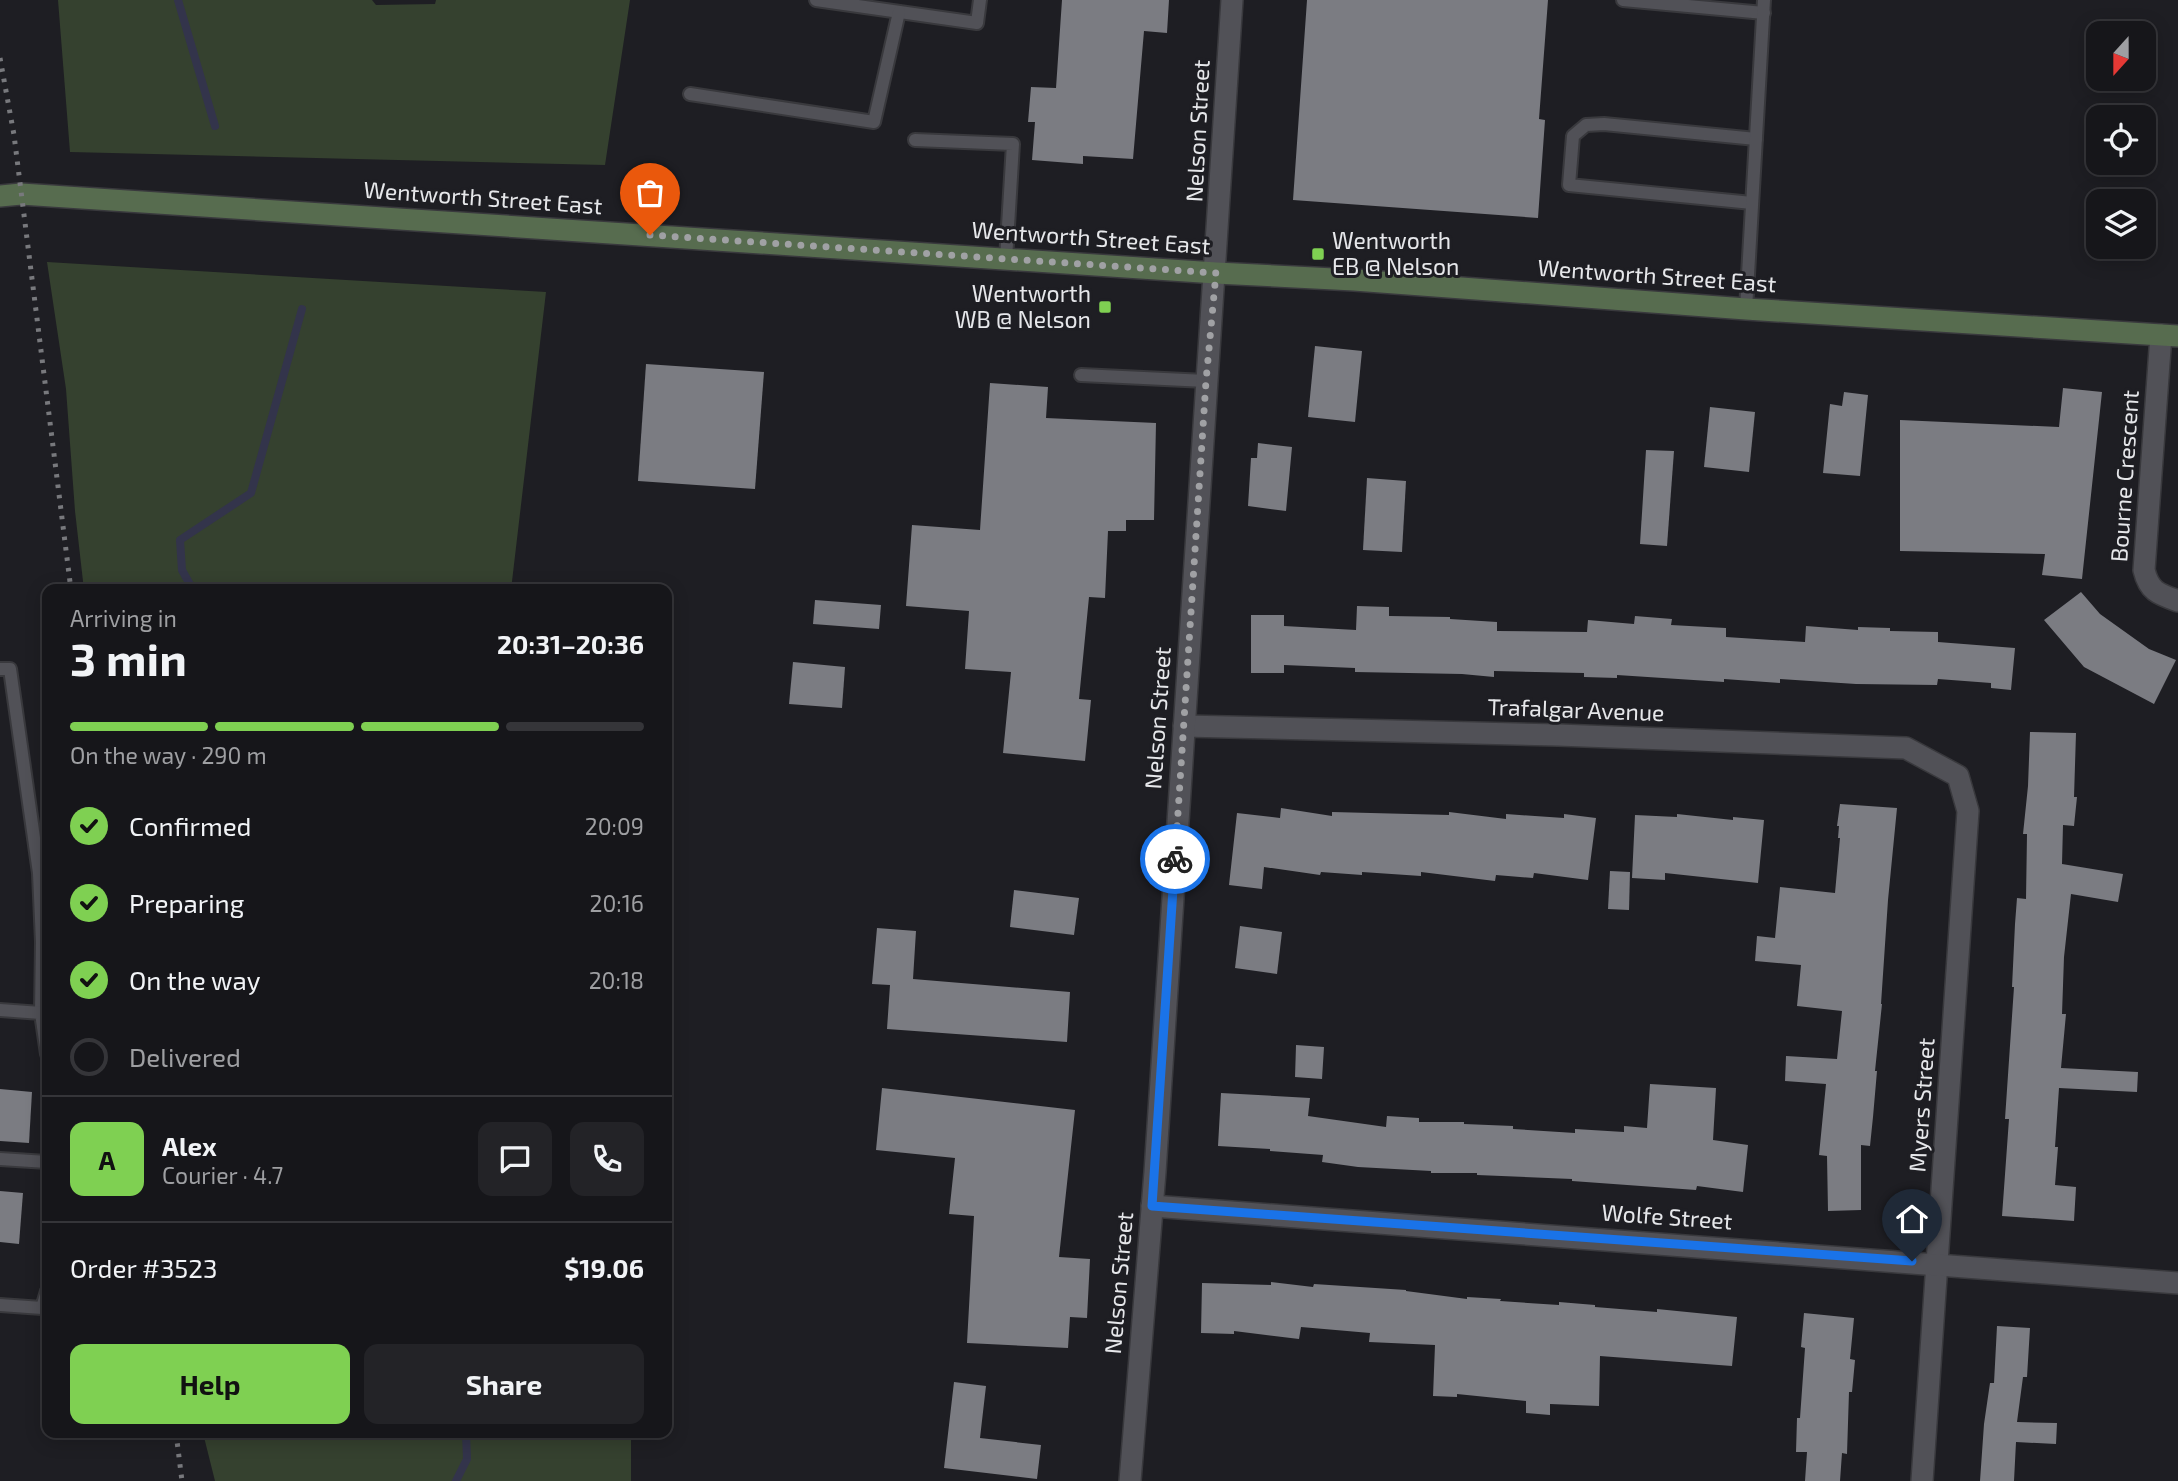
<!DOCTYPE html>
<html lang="en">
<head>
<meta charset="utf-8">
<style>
  body { margin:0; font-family:"Exo 2",sans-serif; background:#232327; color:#f1f3f6; height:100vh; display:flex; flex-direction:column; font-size:26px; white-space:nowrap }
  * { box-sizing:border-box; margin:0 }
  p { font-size:23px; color:#9e9fa2 }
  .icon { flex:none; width:38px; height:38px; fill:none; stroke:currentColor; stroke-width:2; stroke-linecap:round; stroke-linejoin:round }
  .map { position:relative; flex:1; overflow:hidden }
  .side { position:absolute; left:42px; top:584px; width:630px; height:854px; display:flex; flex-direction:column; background:#16161a; border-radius:14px; box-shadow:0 4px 18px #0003,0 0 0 2px #353539 }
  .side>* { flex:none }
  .needle { width:46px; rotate:201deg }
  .fabs { position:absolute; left:2086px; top:21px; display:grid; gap:14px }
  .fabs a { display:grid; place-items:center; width:70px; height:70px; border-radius:14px; background:#16161a; box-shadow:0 4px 18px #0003,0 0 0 2px #353539; font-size:35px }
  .pin { position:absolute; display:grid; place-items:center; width:60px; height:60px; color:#fff; margin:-72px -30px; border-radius:50% 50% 50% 0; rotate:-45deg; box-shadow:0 0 7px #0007 }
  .pin .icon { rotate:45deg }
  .courier { position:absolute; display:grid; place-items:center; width:70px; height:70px; margin:-35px; border:5px solid #1a73e8; border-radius:50%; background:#fff; color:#222; box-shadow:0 2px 9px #0007 }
  .summary em { font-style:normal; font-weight:700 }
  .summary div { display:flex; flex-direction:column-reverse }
  .summary { display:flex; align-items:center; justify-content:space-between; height:119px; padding:0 28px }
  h1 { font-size:46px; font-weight:700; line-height:52px }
  .bar { display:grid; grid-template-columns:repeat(4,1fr); gap:10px 7px; align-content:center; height:84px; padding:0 28px }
  .bar i { height:9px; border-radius:5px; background:#353539 }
  .bar .active { background:#7fd052 }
  .bar p { grid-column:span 4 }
  .line { display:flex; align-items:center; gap:18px; padding:0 28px; border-top:2px solid #353539 }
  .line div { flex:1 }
  .round { display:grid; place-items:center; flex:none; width:74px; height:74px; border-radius:14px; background:#232327 }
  ol { padding:0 28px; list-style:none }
  li { display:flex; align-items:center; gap:21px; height:77px }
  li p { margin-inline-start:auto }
  li .icon { padding:7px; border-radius:50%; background:#7fd052; color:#111; stroke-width:4 }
  li:last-child { color:#9e9fa2 }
  li i { width:38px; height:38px; border:4px solid #353539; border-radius:50% }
  .button { display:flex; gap:14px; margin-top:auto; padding:14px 28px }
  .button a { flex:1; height:80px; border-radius:14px; background:#7fd052; color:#111; font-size:28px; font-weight:700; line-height:80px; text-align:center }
  .button a+a { background:#232327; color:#f1f3f6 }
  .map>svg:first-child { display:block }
  .green { fill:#35412f }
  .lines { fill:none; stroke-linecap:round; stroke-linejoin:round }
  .stream { stroke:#33344b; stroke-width:8 }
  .building { fill:#7b7c82 }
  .service-casing { stroke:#39393d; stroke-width:16 }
  .minor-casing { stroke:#39393d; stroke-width:24 }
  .tertiary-casing { stroke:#39393d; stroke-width:24 }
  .secondary-casing { stroke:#39393d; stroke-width:24 }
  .service { stroke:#515157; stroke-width:12 }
  .minor { stroke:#515157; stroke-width:21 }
  .tertiary { stroke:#515157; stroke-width:21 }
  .secondary { stroke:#576c4f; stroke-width:21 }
  .rail { stroke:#78797d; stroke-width:5; stroke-dasharray:3.5 7; stroke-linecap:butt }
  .done { stroke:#a0a1a4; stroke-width:7; stroke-dasharray:0 12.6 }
  .route { stroke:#1a73e8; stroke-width:9 }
  .poi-dot { fill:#7fd052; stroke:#1e1e23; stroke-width:2.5 }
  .labels { text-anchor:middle; stroke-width:6; stroke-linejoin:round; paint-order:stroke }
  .street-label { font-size:23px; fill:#e6e7ea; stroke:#1e1e23 }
  .poi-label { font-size:23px; fill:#e6e7ea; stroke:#1e1e23; text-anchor:start }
</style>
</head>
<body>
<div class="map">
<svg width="2178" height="1481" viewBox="0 0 2178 1481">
  <rect width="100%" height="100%" fill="#1e1e23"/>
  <g class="green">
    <polygon points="58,0 372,0 376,5 435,4 436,0 630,0 605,165 70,152"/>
    <polygon points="47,262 546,292 511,590 84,590 75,511 66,389"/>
    <polygon points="203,1433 631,1433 631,1481 215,1481"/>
  </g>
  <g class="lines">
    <g class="stream">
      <polyline points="178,0 215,126"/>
      <polyline points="193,590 182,570 180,540 251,493 302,309"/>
      <polyline points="456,1481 467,1459 466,1433"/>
    </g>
  </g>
  <g class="building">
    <polygon points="1062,0 1169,0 1167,33 1144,31 1133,159 1083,156 1083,164 1032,160 1035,122 1028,122 1031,87 1056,88"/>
    <polygon points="1307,0 1548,0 1539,119 1545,120 1538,218 1293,200"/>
    <polygon points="1315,346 1362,351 1355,422 1308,417"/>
    <polygon points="646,364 764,372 755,489 638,481"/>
    <polygon points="990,383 1048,387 1046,418 1156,423 1154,520 1126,520 1126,531 1108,531 1105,598 1089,597 1079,699 1091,700 1085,761 1003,753 1011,672 965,669 969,611 906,606 912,525 980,530"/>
    <polygon points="2063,388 2102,392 2082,579 2042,575 2045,554 1900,551 1900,420 2059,427"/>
    <polygon points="1844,392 1868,395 1860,476 1823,473 1830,404 1842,406"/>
    <polygon points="1710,407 1755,412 1749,472 1704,467"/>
    <polygon points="1258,443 1292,447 1286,511 1248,506 1251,458 1257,458"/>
    <polygon points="1646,450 1674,451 1667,546 1640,544"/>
    <polygon points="1367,478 1406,481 1402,552 1363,550"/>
    <polygon points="2081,592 2100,614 2149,649 2176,660 2154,704 2084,667 2044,620"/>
    <polygon points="815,600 881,605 879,629 813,624"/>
    <polygon points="1357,606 1389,607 1389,616 1450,617 1450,619 1497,622 1497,631 1587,632 1588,620 1634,624 1635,616 1672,619 1671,625 1726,628 1726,637 1805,642 1806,626 1858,630 1858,627 1890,628 1890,631 1938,632 1938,642 2015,648 2011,690 1991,688 1991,683 1938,679 1937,685 1856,684 1780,679 1780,683 1724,679 1724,682 1617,675 1617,678 1584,677 1584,673 1494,671 1494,677 1462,674 1355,672 1355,668 1284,665 1284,673 1251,673 1251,615 1284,615 1284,626 1356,630"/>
    <polygon points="793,662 845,667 842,708 789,704"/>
    <polygon points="2030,732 2076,733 2074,797 2077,797 2074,826 2063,825 2062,864 2123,874 2118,902 2071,894 2064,957 2062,1014 2066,1014 2061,1068 2138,1072 2137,1092 2059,1088 2055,1147 2058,1147 2055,1185 2076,1187 2074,1221 2002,1216 2009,1119 2005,1119 2014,987 2012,987 2015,924 2017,898 2026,899 2027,834 2023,834 2028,786"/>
    <polygon points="1840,804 1897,808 1888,900 1881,1004 1882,1004 1875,1071 1877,1071 1873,1117 1870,1146 1861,1145 1861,1210 1828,1211 1827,1156 1819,1155 1826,1084 1785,1081 1786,1056 1837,1059 1842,1011 1797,1006 1801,965 1755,961 1757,936 1775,938 1780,887 1835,893 1840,838 1838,838 1839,826 1837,826"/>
    <polygon points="1281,808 1332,816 1332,812 1449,815 1449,812 1506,819 1506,814 1564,818 1564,814 1596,818 1588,880 1534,873 1533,878 1496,875 1495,881 1421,872 1421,876 1362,872 1362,875 1321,872 1320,875 1264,867 1262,889 1229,885 1237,813 1280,818"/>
    <polygon points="1677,814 1733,820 1733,817 1764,820 1758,883 1665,873 1665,880 1632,878 1635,815 1677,817"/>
    <polygon points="1610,871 1630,872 1629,910 1608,909"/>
    <polygon points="1014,890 1079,898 1074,935 1010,927"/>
    <polygon points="1240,926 1282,932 1277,974 1235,968"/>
    <polygon points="877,928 916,931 913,979 1070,992 1067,1042 887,1029 890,985 872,984"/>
    <polygon points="1296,1045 1324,1047 1322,1079 1295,1077"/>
    <polygon points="1650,1084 1716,1088 1713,1140 1748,1145 1743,1192 1697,1186 1696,1190 1572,1181 1572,1179 1477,1175 1477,1173 1431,1173 1431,1171 1358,1167 1322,1162 1323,1155 1270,1151 1270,1149 1218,1146 1221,1093 1310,1098 1308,1116 1386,1127 1387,1116 1419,1118 1419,1122 1464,1122 1464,1124 1513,1126 1513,1129 1575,1133 1575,1129 1624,1132 1624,1126 1647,1128"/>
    <polygon points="882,1088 1075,1110 1059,1257 1090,1259 1087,1318 1070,1317 1068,1348 967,1343 974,1216 949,1214 955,1158 876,1150"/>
    <polygon points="0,1089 32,1092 29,1143 0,1141"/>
    <polygon points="0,1191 23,1193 19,1244 0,1242"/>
    <polygon points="1271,1282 1313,1287 1314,1284 1406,1290 1406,1291 1467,1299 1467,1297 1501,1299 1500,1301 1559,1305 1559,1302 1595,1305 1595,1307 1657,1312 1657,1309 1737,1317 1732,1366 1600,1356 1599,1406 1550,1404 1550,1415 1526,1413 1526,1401 1457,1394 1457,1397 1433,1396 1435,1345 1369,1342 1370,1333 1301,1327 1299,1339 1234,1331 1234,1334 1201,1333 1202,1283 1271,1285"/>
    <polygon points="1804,1313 1854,1318 1850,1359 1855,1360 1852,1392 1849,1392 1847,1454 1842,1453 1840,1481 1805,1481 1807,1452 1796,1452 1797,1418 1800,1418 1805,1348 1801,1347"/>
    <polygon points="1997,1326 2030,1328 2027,1377 2023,1377 2017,1422 2057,1423 2056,1444 2016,1442 2014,1481 1980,1481 1984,1424 1990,1383 1994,1383"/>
    <polygon points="954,1382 986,1386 980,1438 1041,1445 1037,1479 944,1468"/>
  </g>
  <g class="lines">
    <g class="service-casing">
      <g id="service">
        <polyline points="816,0 977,23 980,0"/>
        <polyline points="1623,0 1764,13"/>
        <polyline points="690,94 874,122 899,12"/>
        <polyline points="915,140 1013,144 1006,259"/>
        <polyline points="1752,203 1569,185 1573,136 1586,125 1604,124 1756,139"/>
        <polyline points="1746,309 1764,0"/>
        <polyline points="1081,375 1206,381"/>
        <polyline points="0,669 10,669 39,873 42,942 41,1013"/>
        <polyline points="0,1010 41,1013 47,1054"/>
        <polyline points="0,1159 47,1162"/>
        <polyline points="0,1305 42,1308 47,1291"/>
      </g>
    </g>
    <g class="minor-casing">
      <g id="minor">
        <path d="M2161,335l-17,235c5,21 14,24 34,31"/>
        <polyline points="1184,726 1558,735 1906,748 1958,776 1968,811 1922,1481"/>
        <polyline points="1152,1206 2178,1283"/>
      </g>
    </g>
    <g class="tertiary-casing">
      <polyline id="tertiary" points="1130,1481 1155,1172 1232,0"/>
    </g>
    <g class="secondary-casing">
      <polyline id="secondary" points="0,196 21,194 1216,273 1354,280 1746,309 2178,336"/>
    </g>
    <use href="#service" class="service"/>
    <use href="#minor" class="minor"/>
    <use href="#tertiary" class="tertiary"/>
    <use href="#secondary" class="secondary"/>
    <g class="rail">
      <polyline points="0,58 14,135 71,590"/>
      <polyline points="176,1433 182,1481"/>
    </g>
  </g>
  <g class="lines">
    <polyline class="done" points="650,235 1216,273 1206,381 1175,859"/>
    <polyline class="route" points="1175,859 1152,1206 1912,1261"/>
  </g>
  <g class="poi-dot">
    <rect x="1311" y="247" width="14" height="14" rx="3.5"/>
    <rect x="1098" y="300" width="14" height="14" rx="3.5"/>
  </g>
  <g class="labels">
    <g class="street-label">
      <text transform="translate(1198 131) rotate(-87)" y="8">Nelson Street</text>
      <text transform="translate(483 198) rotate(4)" y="8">Wentworth Street East</text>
      <text transform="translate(1091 238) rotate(4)" y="8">Wentworth Street East</text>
      <text transform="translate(1657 276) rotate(4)" y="8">Wentworth Street East</text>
      <text transform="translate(2125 476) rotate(-86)" y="8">Bourne Crescent</text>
      <text transform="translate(1576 710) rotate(2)" y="8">Trafalgar Avenue</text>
      <text transform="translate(1158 718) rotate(-86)" y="8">Nelson Street</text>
      <text transform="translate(1922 1105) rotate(-86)" y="8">Myers Street</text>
      <text transform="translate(1667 1217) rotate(4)" y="8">Wolfe Street</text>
      <text transform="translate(1119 1283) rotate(-85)" y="8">Nelson Street</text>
    </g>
    <g class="poi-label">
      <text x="1332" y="249">Wentworth<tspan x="1332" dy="26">EB @ Nelson</tspan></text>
      <text x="1091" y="302" text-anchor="end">Wentworth<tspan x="1091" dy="26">WB @ Nelson</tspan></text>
    </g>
  </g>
</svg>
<div class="fabs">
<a><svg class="needle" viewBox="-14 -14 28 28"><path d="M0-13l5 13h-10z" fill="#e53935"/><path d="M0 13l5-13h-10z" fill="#9e9fa2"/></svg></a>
<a><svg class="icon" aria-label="locate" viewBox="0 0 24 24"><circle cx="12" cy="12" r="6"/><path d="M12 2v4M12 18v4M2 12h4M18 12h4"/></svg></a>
<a><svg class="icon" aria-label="layers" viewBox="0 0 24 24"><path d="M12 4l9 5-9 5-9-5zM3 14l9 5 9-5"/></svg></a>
</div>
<div class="pin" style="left:650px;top:235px;background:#ea580c"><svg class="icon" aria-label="bag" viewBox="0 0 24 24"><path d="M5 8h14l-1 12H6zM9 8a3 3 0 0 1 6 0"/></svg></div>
<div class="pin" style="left:1912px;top:1261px;background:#1f2937"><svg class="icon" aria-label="home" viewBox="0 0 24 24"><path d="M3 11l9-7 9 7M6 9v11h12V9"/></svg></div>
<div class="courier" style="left:1175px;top:859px"><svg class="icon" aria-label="bike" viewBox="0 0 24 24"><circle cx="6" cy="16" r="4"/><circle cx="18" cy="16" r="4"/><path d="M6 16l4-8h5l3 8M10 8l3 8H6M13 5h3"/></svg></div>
<section class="side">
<div class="summary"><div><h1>3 min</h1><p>Arriving in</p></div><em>20:31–20:36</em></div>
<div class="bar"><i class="active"></i><i class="active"></i><i class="active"></i><i></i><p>On the way · 290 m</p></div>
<ol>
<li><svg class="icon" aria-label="check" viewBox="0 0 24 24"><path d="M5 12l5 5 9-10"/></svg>Confirmed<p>20:09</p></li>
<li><svg class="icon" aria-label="check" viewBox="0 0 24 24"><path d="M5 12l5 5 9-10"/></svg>Preparing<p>20:16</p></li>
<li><svg class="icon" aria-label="check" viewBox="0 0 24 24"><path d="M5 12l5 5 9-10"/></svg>On the way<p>20:18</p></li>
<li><i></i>Delivered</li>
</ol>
<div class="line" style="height:126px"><b class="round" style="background:#7fd052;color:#111">A</b><div><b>Alex</b><p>Courier · 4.7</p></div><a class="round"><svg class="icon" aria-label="chat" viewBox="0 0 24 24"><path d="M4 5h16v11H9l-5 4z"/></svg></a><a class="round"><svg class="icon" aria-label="phone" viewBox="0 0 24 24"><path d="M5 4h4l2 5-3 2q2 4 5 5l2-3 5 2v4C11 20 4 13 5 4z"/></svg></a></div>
<div class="line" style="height:91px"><div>Order #3523</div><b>$19.06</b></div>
<div class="button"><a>Help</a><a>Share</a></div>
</section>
</div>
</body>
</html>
